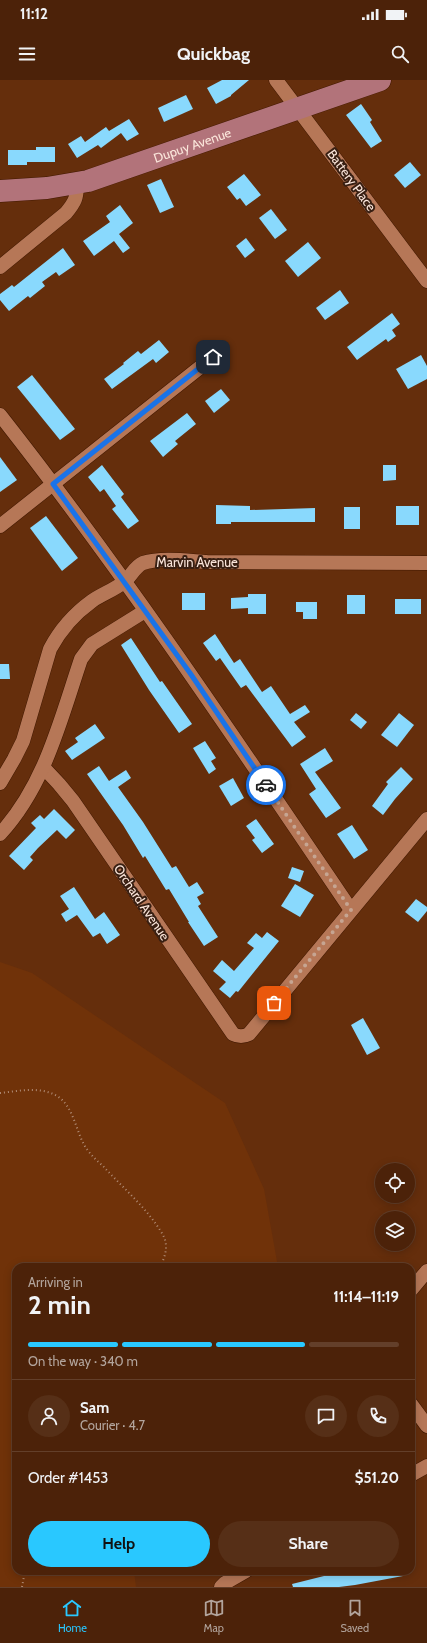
<!DOCTYPE html>
<html lang="en">
<head>
<meta charset="utf-8">
<style>
  body { margin:0; font-family:Cabin,sans-serif; background:#562f17; color:#f1f3f6; height:100vh; display:flex; flex-direction:column; font-size:15px; white-space:nowrap }
  * { box-sizing:border-box; margin:0 }
  p { font-size:13px; color:#b2a49c }
  .icon { flex:none; width:22px; height:22px; fill:none; stroke:currentColor; stroke-width:2; stroke-linecap:round; stroke-linejoin:round }
  .map { position:relative; flex:1; overflow:hidden }
  .drawer { position:absolute; left:12px; top:1183px; width:403px; height:312px; display:flex; flex-direction:column; background:#4c2209; border-radius:12px; box-shadow:0 2px 10px #0003,0 0 0 1px #633f2a }
  .drawer>* { flex:none }
  .buttons { position:absolute; left:375px; top:1083px; display:grid; gap:8px }
  .buttons a { display:grid; place-items:center; width:40px; height:40px; border-radius:50%; background:#4c2209; box-shadow:0 2px 10px #0003,0 0 0 1px #633f2a; font-size:20px }
  .pin { position:absolute; display:grid; place-items:center; width:34px; height:34px; color:#fff; margin:-17px; border-radius:8px; box-shadow:0 2px 6px #0006 }
  .courier { position:absolute; display:grid; place-items:center; width:40px; height:40px; margin:-20px; border:3px solid #1a73e8; border-radius:50%; background:#fff; color:#222; box-shadow:0 1px 5px #0007 }
  .overview em { font-style:normal; font-weight:700 }
  .overview div { display:flex; flex-direction:column-reverse }
  .overview { display:flex; align-items:center; justify-content:space-between; height:68px; padding:0 16px }
  h1 { font-size:26px; font-weight:700; line-height:30px }
  .bar { display:grid; grid-template-columns:repeat(4,1fr); gap:6px 4px; align-content:center; height:48px; padding:0 16px }
  .bar i { height:5px; border-radius:3px; background:#633f2a }
  .bar .selected { background:#29c8ff }
  .bar p { grid-column:span 4 }
  .line { display:flex; align-items:center; gap:10px; padding:0 16px; border-top:1px solid #633f2a }
  .line div { flex:1 }
  .round { display:grid; place-items:center; flex:none; width:42px; height:42px; border-radius:21px; background:#562f17 }
  .action { display:flex; gap:8px; margin-top:auto; padding:8px 16px }
  .action a { flex:1; height:46px; border-radius:24px; background:#29c8ff; color:#111; font-size:16px; font-weight:700; line-height:46px; text-align:center }
  .action a+a { background:#562f17; color:#f1f3f6 }
  .status { display:flex; justify-content:space-between; align-items:center; height:28px; padding:0 20px; background:#4c2209; direction:ltr }
  .status svg { height:11px; fill:currentColor }
  header { display:flex; justify-content:space-between; align-items:center; height:52px; padding:0 16px; background:#4c2209; font-size:18px; font-weight:700 }
  .dock { display:flex; justify-content:space-around; align-items:center; height:56px; border-top:1px solid #633f2a; background:#4c2209; font-size:11px; color:#b2a49c }
  .dock a { display:grid; justify-items:center; gap:2px }
  .dock .selected { color:#29c8ff }
  .map>svg:first-child { display:block }
  .built { fill:#703209 }
  .building { fill:#89d9fd }
  .lines { fill:none; stroke-linecap:round; stroke-linejoin:round }
  .street-casing { stroke:#411801; stroke-width:15 }
  .primary-casing { stroke:#411801; stroke-width:23 }
  .path { stroke:#b18c76; stroke-width:2; stroke-dasharray:1 3; stroke-linecap:butt }
  .street { stroke:#b67757; stroke-width:14 }
  .primary { stroke:#b2737a; stroke-width:22 }
  .done { stroke:#c6a592; stroke-width:4; stroke-dasharray:0 7.2 }
  .route { stroke:#1a73e8; stroke-width:5 }
  .labels { text-anchor:middle; stroke-width:4; stroke-linejoin:round; paint-order:stroke }
  .street-label { font-size:13px; fill:#fae5da; stroke:#381f12 }
</style>
</head>
<body>
<div class="status"><b>11:12</b><svg viewBox="0 0 49 12"><path d="M0 12V9h3v3zM5 12V6h3v6zM10 12V3h3v9zM15 12V0h3v12zM26 1h20v11H26zM47 4h2v5h-2z"/></svg></div>
<header><svg class="icon" aria-label="menu" viewBox="0 0 24 24"><path d="M4 6h16M4 12h16M4 18h16"/></svg>Quickbag<svg class="icon" aria-label="search" viewBox="0 0 24 24"><circle cx="10" cy="10" r="6"/><path d="M15 15l6 6"/></svg></header>
<div class="map">
<svg width="427" height="1507" viewBox="0 0 427 1507">
  <rect width="100%" height="100%" fill="#652e0c"/>
  <polygon class="built" points="0,882 32,893 225,1023 264,1109 278,1187 16,1187 16,1491 134,1491 136,1507 0,1507"/>
  <g class="building">
    <polygon points="222,0 249,0 231,15 231,16 216,24 207,8"/>
    <polygon points="186,15 193,29 164,42 158,28"/>
    <polygon points="361,24 372,40 370,42 382,61 371,68 346,35"/>
    <polygon points="129,39 139,54 127,61 121,53 101,68 98,65 77,78 68,64 81,56 85,62 106,47 109,51"/>
    <polygon points="36,67 55,67 55,82 27,82 27,85 8,85 8,70 36,70"/>
    <polygon points="410,82 421,95 405,108 394,95"/>
    <polygon points="244,94 261,115 246,126 240,118 237,120 227,107"/>
    <polygon points="161,99 174,127 160,133 147,105"/>
    <polygon points="120,125 133,143 119,154 130,168 123,173 114,161 94,176 83,161 110,142 106,136"/>
    <polygon points="271,129 287,150 275,159 259,138"/>
    <polygon points="246,158 255,170 245,178 236,166"/>
    <polygon points="308,162 321,178 298,197 285,181"/>
    <polygon points="63,168 75,185 59,196 56,192 42,202 45,206 30,218 28,216 9,231 0,220 0,214 12,205 14,207"/>
    <polygon points="340,210 349,223 325,240 316,228"/>
    <polygon points="392,233 400,244 392,250 396,256 388,262 386,259 357,280 347,267"/>
    <polygon points="159,260 169,272 156,283 153,279 112,309 104,299 124,284 123,283 138,271 141,274"/>
    <polygon points="421,275 427,286 427,299 408,309 396,289"/>
    <polygon points="32,295 75,349 60,360 17,307"/>
    <polygon points="221,309 230,320 214,333 205,321"/>
    <polygon points="187,333 196,344 175,361 178,364 163,377 150,361"/>
    <polygon points="0,377 17,400 0,412"/>
    <polygon points="102,385 124,414 121,417 139,441 128,449 112,429 116,426 104,409 100,412 88,397"/>
    <polygon points="383,385 396,385 396,400 383,401"/>
    <polygon points="216,425 250,426 250,430 315,428 315,442 231,442 231,444 216,444"/>
    <rect x="396" y="426" width="23" height="19"/>
    <rect x="344" y="427" width="16" height="22"/>
    <polygon points="46,436 78,478 62,491 30,448"/>
    <rect x="182" y="513" width="23" height="17"/>
    <polygon points="248,514 266,514 266,534 248,534 248,528 231,529 231,518 248,517"/>
    <rect x="347" y="515" width="18" height="19"/>
    <rect x="395" y="519" width="26" height="15"/>
    <polygon points="296,522 317,522 317,539 303,539 303,532 296,532"/>
    <polygon points="215,554 234,583 240,579 262,612 271,606 290,634 305,625 310,632 294,642 306,657 292,667 246,605 241,608 220,578 216,581 203,563"/>
    <polygon points="131,558 160,602 162,601 192,644 179,653 149,610 121,565"/>
    <polygon points="0,584 9,584 10,599 0,599"/>
    <polygon points="356,633 367,642 361,649 350,640"/>
    <polygon points="399,633 414,645 397,667 381,655"/>
    <polygon points="95,644 105,658 72,680 65,671 78,662 75,658"/>
    <polygon points="205,661 216,678 211,681 216,689 209,694 193,668"/>
    <polygon points="325,668 333,681 315,692 341,728 326,738 309,714 316,709 300,684"/>
    <polygon points="99,686 109,701 126,690 131,698 118,707 143,742 172,788 176,786 189,807 197,802 204,813 197,817 201,824 198,826 218,857 204,866 188,842 189,842 169,809 166,810 145,776 143,778 123,745 87,694"/>
    <polygon points="401,687 413,699 395,719 383,735 372,726 388,704 386,702"/>
    <polygon points="233,698 244,718 231,726 219,706"/>
    <polygon points="54,729 75,750 66,759 57,750 38,768 30,777 33,780 24,790 9,776 36,748 31,743 40,735 44,739"/>
    <polygon points="256,739 274,764 262,773 252,760 255,758 246,746"/>
    <polygon points="352,745 368,770 354,779 337,754"/>
    <polygon points="292,787 304,791 300,802 288,798"/>
    <polygon points="295,804 314,815 300,837 281,826"/>
    <polygon points="74,807 95,839 104,832 120,855 107,864 100,853 93,857 77,835 66,842 61,834 69,829 60,816"/>
    <polygon points="416,819 427,827 427,831 418,842 405,832"/>
    <polygon points="267,852 279,861 238,912 236,911 230,918 219,909 226,902 213,891 222,880 234,891 254,868 247,863 256,853 262,858"/>
    <polygon points="363,938 380,968 367,975 351,945"/>
    <polygon points="327,1491 403,1491 403,1496 355,1505 339,1507 293,1507 292,1504 328,1495"/>
  </g>
  <g class="lines">
    <g class="street-casing">
      <g id="street">
        <polyline points="276,0 427,201"/>
        <path d="M0,187l66,-54c9,-11 11,-15 11,-29"/>
        <path d="M0,335c125,159 238,328 351,495"/>
        <polyline points="0,446 213,277"/>
        <path d="M44,688l15,16 14,17 160,233c6,3 10,3 16,0l178,-215"/>
        <path d="M0,703l14,-24 9,-18 27,-92c10,-19 24,-35 42,-48 10,-7 22,-11 32,-19 7,-5 10,-15 19,-19 18,-6 46,-2 64,-1l220,1"/>
        <path d="M0,754c45,-49 60,-113 81,-175l11,-15 53,-33"/>
        <polyline points="411,1210 427,1191"/>
        <polyline points="411,1324 427,1346"/>
        <polyline points="411,1395 427,1386"/>
        <polyline points="221,1507 225,1503 246,1491"/>
      </g>
    </g>
    <g class="primary-casing">
      <g id="primary">
        <path id="s1" d="M0,111l47,-3 41,-7 292,-101"/>
      </g>
    </g>
    <g class="path">
      <path d="M0,1013c19,-2 40,-7 57,3 17,10 19,37 29,52 5,7 11,13 17,18 20,22 45,43 60,69 6,11 2,22 -3,32"/>
      <polyline points="16,1411 14,1419 16,1432"/>
      <polyline points="22,1507 25,1491"/>
    </g>
    <use href="#street" class="street"/>
    <use href="#primary" class="primary"/>
  </g>
  <g class="lines">
    <polyline class="done" points="266,705 351,830 274,923"/>
    <polyline class="route" points="213,277 53,404 190,593 266,705"/>
  </g>
  <g class="labels">
    <g class="street-label">
      <text dy="5" stroke="none"><textPath href="#s1" startOffset="199">Dupuy Avenue</textPath></text>
      <text transform="translate(352 100) rotate(54)" y="5">Battery Place</text>
      <text x="197" y="487">Marvin Avenue</text>
      <text transform="translate(142 822) rotate(56)" y="5">Orchard Avenue</text>
    </g>
  </g>
</svg>
<div class="buttons">
<a><svg class="icon" aria-label="locate" viewBox="0 0 24 24"><circle cx="12" cy="12" r="6"/><path d="M12 2v4M12 18v4M2 12h4M18 12h4"/></svg></a>
<a><svg class="icon" aria-label="layers" viewBox="0 0 24 24"><path d="M12 4l9 5-9 5-9-5zM3 14l9 5 9-5"/></svg></a>
</div>
<div class="pin" style="left:274px;top:923px;background:#ea580c"><svg class="icon" aria-label="bag" viewBox="0 0 24 24"><path d="M5 8h14l-1 12H6zM9 8a3 3 0 0 1 6 0"/></svg></div>
<div class="pin" style="left:213px;top:277px;background:#1f2937"><svg class="icon" aria-label="home" viewBox="0 0 24 24"><path d="M3 11l9-7 9 7M6 9v11h12V9"/></svg></div>
<div class="courier" style="left:266px;top:705px"><svg class="icon" aria-label="car" viewBox="0 0 24 24"><path d="M5 17H2v-5l4-1 3-4h7l3 4 3 1v5h-3M9 17h6M6 11h13"/><circle cx="7" cy="17" r="2"/><circle cx="17" cy="17" r="2"/></svg></div>
<section class="drawer">
<div class="overview"><div><h1>2 min</h1><p>Arriving in</p></div><em>11:14–11:19</em></div>
<div class="bar"><i class="selected"></i><i class="selected"></i><i class="selected"></i><i></i><p>On the way · 340 m</p></div>
<div class="line" style="height:72px"><a class="round"><svg class="icon" aria-label="person" viewBox="0 0 24 24"><circle cx="12" cy="8" r="4"/><path d="M4 21q1-7 8-7t8 7"/></svg></a><div><b>Sam</b><p>Courier · 4.7</p></div><a class="round"><svg class="icon" aria-label="chat" viewBox="0 0 24 24"><path d="M4 5h16v11H9l-5 4z"/></svg></a><a class="round"><svg class="icon" aria-label="phone" viewBox="0 0 24 24"><path d="M5 4h4l2 5-3 2q2 4 5 5l2-3 5 2v4C11 20 4 13 5 4z"/></svg></a></div>
<div class="line" style="height:52px"><div>Order #1453</div><b>$51.20</b></div>
<div class="action"><a>Help</a><a>Share</a></div>
</section>
</div>
<nav class="dock">
<a class="selected"><svg class="icon" aria-label="home" viewBox="0 0 24 24"><path d="M3 11l9-7 9 7M6 9v11h12V9"/></svg>Home</a>
<a><svg class="icon" aria-label="map" viewBox="0 0 24 24"><path d="M3 6l6-2 6 2 6-2v14l-6 2-6-2-6 2zM9 4v14M15 6v14"/></svg>Map</a>
<a><svg class="icon" aria-label="saved" viewBox="0 0 24 24"><path d="M7 4h10v16l-5-4-5 4z"/></svg>Saved</a>
</nav>
</body>
</html>
